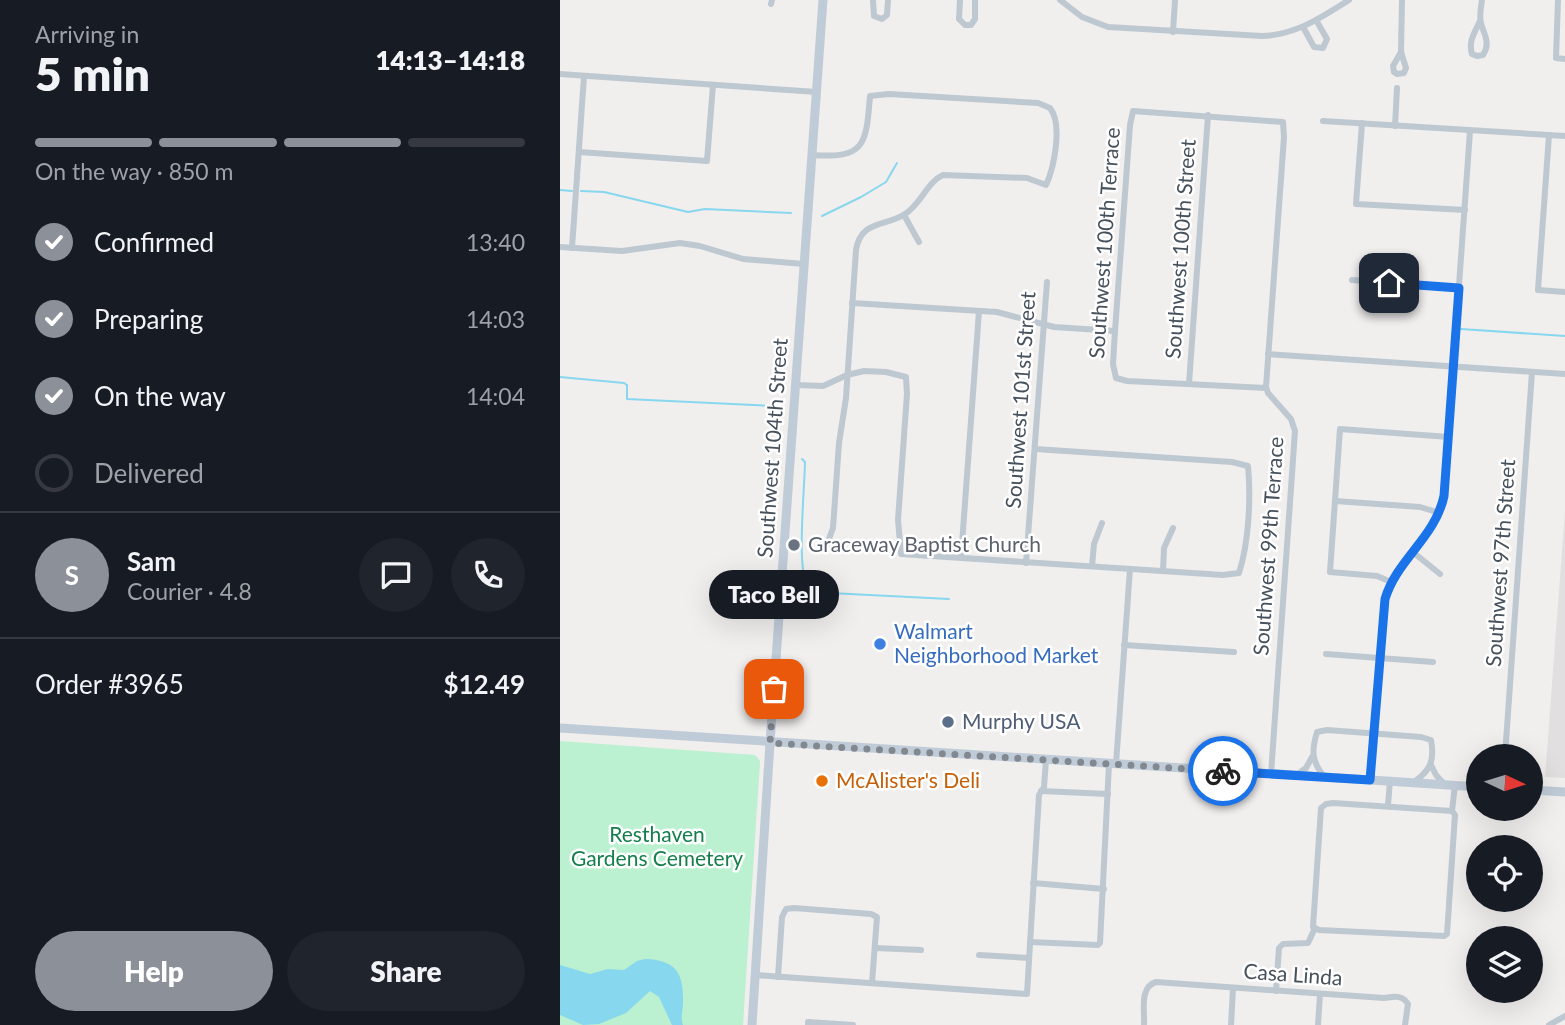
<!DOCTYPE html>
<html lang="en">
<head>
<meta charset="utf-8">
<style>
  body { margin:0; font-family:Lato,sans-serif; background:#20242c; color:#f1f3f6; height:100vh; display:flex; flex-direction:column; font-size:26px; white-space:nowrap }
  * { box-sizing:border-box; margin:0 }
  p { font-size:23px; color:#9ea1a6 }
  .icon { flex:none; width:38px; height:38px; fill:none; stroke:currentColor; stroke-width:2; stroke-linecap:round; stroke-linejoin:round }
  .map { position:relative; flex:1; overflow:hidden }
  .details { display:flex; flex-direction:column; background:#171b24; width:560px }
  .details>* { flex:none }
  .needle { width:46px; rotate:94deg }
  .fabs { position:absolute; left:906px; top:744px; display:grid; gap:14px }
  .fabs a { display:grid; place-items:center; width:77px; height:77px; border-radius:50%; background:#171b24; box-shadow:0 7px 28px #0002; font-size:35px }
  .pin { position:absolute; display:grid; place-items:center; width:60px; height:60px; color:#fff; margin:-30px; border-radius:14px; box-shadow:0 4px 10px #0006 }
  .courier { position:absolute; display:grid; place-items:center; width:70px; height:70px; margin:-35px; border:5px solid #1a73e8; border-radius:50%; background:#fff; color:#222; box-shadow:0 2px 9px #0007 }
  .bubble { position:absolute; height:49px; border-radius:24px; background:#171b24; box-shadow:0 7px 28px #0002; font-size:23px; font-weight:800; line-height:49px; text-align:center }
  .overview em { font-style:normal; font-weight:800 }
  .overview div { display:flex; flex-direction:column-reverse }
  .overview { display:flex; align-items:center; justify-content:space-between; height:119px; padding:0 35px }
  h1 { font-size:46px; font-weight:800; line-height:52px }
  .bar { display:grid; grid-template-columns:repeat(4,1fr); gap:10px 7px; align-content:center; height:84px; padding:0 35px }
  .bar i { height:9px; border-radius:5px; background:#363941 }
  .bar .current { background:#8c9099 }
  .bar p { grid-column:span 4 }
  .line { display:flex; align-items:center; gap:18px; padding:0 35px; border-top:2px solid #363941 }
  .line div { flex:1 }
  .round { display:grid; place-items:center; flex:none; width:74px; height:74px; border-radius:37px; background:#20242c }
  ol { padding:0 35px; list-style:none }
  li { display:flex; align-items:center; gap:21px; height:77px }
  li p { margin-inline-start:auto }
  li .icon { padding:7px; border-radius:50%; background:#8c9099; color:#fff; stroke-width:4 }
  li:last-child { color:#9ea1a6 }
  li i { width:38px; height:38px; border:4px solid #363941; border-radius:50% }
  .action { display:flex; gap:14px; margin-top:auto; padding:14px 35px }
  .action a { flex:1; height:80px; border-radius:42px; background:#8c9099; color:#fff; font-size:28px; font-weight:800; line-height:80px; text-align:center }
  .action a+a { background:#20242c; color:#f1f3f6 }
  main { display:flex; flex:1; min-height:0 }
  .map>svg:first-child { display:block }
  .education { fill:#e2dfe0 }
  .green { fill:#bbf0d0 }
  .water { fill:#87d7ee }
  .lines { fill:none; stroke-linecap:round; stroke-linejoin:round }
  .stream { stroke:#87d7ee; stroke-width:2 }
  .street { stroke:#bec8d1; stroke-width:6 }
  .secondary { stroke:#c0cbd8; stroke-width:9 }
  .done { stroke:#82888f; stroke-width:7; stroke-dasharray:0 12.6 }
  .route { stroke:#1a73e8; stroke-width:9 }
  .worship-dot { fill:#6b7280; stroke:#fff; stroke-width:2.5 }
  .shop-dot { fill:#3f7fe0; stroke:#fff; stroke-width:2.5 }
  .service-dot { fill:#5c6f8a; stroke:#fff; stroke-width:2.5 }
  .food-dot { fill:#e8710a; stroke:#fff; stroke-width:2.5 }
  .labels { text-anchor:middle; stroke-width:5; stroke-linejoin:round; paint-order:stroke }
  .street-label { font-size:21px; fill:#46515c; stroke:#fff }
  .worship-label { font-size:21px; fill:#5b616d; stroke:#fff; text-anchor:start }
  .shop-label { font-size:21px; fill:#366cbe; stroke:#fff; text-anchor:start }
  .service-label { font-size:21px; fill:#4e5e75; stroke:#fff; text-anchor:start }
  .food-label { font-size:21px; fill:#c56008; stroke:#fff; text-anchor:start }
  .park-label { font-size:21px; fill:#147f4b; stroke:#fff }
</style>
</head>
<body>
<main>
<section class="details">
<div class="overview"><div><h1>5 min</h1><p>Arriving in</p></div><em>14:13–14:18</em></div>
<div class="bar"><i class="current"></i><i class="current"></i><i class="current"></i><i></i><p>On the way · 850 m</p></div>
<ol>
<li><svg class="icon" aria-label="check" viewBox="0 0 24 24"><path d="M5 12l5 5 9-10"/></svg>Confirmed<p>13:40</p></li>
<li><svg class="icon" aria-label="check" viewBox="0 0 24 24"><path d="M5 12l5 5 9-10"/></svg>Preparing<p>14:03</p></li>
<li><svg class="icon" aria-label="check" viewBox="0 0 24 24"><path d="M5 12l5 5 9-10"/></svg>On the way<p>14:04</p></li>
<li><i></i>Delivered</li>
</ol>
<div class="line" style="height:126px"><b class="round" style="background:#8c9099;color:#fff">S</b><div><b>Sam</b><p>Courier · 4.8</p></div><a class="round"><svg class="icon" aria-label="chat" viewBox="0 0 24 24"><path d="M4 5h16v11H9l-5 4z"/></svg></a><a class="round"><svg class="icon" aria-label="phone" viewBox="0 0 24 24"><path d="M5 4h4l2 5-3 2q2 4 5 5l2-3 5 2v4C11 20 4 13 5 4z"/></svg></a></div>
<div class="line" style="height:91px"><div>Order #3965</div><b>$12.49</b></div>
<div class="action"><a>Help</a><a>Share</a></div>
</section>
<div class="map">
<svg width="1005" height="1025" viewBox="0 0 1005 1025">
  <rect width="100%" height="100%" fill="#f1eeee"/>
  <polygon class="education" points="1005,511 1005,778 985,777"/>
  <polygon class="green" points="0,741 195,755 200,761 183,1025 0,1025"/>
  <path class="water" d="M85,959c31,1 39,14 38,44 0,9 -3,13 0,22h-11l-13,-28 -9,-6 -24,22 -27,11 -16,1 -23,-10v-50l30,9 18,-5 16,1 13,-9z"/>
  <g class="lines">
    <g class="stream">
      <polyline points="0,190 12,191"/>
      <polyline points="21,191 44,192 128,212 145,209 231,213"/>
      <polyline points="262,216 301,197 326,182 337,163"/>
      <polyline points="901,329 1005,336"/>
      <polyline points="0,377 64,383 67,385 67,399 215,406"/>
      <path d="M242,459l3,3c0,24 -10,115 5,130l139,7"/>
    </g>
    <g class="street">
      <polyline points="313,0 314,16 322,19 327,15 328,0"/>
      <polyline points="400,0 399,19 405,25 411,25 415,19 415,0"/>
      <path d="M500,0l22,17 26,10 154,9c34,-1 60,-19 87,-36"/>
      <polyline points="998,0 996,58 1005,59"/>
      <polyline points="211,4 212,0"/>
      <path d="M920,21c-5,11 -12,20 -8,33l5,2 6,-1c8,-12 1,-20 -2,-32 -2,-7 0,-16 1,-23"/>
      <polyline points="743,27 754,47 763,48 767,39 756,20"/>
      <polyline points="613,32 615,0"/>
      <polyline points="841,52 833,66 834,72 837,74 844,73 846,68 841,52 842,0"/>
      <polyline points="0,74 257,92"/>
      <polyline points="763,121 1005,136"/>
      <polyline points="802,123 796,204 905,210"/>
      <polyline points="835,126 837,88"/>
      <polyline points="989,135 978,290 1005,292"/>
      <polyline points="19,152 147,161 153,85"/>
      <path d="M252,155c54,4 54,-11 58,-59l19,-2 149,9 12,5c13,16 4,60 -4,77l-19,-7 -84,-3c-16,7 -22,29 -38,39 -20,13 -44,6 -49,36l-10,148 -7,45 -6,85 -7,19"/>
      <polyline points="344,215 359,242"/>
      <polyline points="0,247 62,251 120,243 140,246 183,259 244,264"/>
      <polyline points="12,248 24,76"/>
      <polyline points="792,280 899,288"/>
      <polyline points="292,303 437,312 494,327 555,331"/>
      <polyline points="708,354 1005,374"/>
      <polyline points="629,384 648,115"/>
      <path d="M236,385l27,1 24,-11 17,-4 22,1 20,5 1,17 -9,126 3,34 322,21 16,-2c10,-31 12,-76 9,-107l-16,-4 -197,-13"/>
      <polyline points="706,388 567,381 556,378 553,364 555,331 570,125 573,111 723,122 724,137 706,387 708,393 731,419 735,431 711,774"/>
      <polyline points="775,501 860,507 880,513"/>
      <polyline points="854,553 880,574"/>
      <polyline points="401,558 419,311"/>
      <polyline points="466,563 487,282"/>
      <polyline points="532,566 534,544 542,523"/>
      <polyline points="603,571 604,548 613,528"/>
      <polyline points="831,582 817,576 770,572 780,429 889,437"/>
      <polyline points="564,645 674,652"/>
      <polyline points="766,654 873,662"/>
      <polyline points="945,756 972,372"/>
      <polyline points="556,764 570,569"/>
      <polyline points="871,765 876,775 885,785"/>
      <polyline points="735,776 746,768 752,757"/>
      <path d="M765,778c-13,-16 -14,-26 -8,-46l10,-2 94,7 10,3c4,21 -1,31 -17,42"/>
      <path d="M810,780l15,-181c11,-40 50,-61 59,-103l26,-365"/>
      <polyline points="481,791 548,794"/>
      <polygon points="773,803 892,811 895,815 887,934 884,936 759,930 753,927 761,808 766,804"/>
      <polyline points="828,805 830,781"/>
      <polyline points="892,811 895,785"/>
      <polyline points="473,883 544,889"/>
      <polyline points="470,942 538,945 540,943 549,764"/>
      <polyline points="315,948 361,950"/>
      <polyline points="419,955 469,958"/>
      <polyline points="195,975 467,994 479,795 484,787 486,760"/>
      <polyline points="218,977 222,917 226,909 234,908 311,914 317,917 312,983"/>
      <polyline points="716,991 719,948 723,944 748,943 755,928"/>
      <polyline points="248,1025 248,1022 293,1025"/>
      <path d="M584,1025c1,-14 -5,-38 12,-43l228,16c9,-1 18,-4 24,6l-3,21"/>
      <polyline points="671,1025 673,989"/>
      <polyline points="758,1025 760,994"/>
      <polyline points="989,1025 1005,1016"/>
    </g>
    <g class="secondary">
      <polyline points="0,728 919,787"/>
      <polyline points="971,790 1005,792"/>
      <polyline points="192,1025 210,743 263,0"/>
    </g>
  </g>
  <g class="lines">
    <polyline class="done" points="214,689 210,743 663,771"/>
    <path class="route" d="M663,771l147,9 15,-181c12,-40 50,-61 59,-103l15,-208 -70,-5"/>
  </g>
  <circle class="worship-dot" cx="234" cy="545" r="7"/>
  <circle class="shop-dot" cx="320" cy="644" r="7"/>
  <circle class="service-dot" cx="388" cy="722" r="7"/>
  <circle class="food-dot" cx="262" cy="781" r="7"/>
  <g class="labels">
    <g class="street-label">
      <text transform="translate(545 243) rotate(-86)" y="7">Southwest 100th Terrace</text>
      <text transform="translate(621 249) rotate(-86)" y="7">Southwest 100th Street</text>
      <text transform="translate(461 400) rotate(-86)" y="7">Southwest 101st Street</text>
      <text transform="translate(213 448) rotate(-86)" y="7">Southwest 104th Street</text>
      <text transform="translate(709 546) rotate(-86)" y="7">Southwest 99th Terrace</text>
      <text transform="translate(941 563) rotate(-86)" y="7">Southwest 97th Street</text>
      <text transform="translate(733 975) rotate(4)" y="7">Casa Linda</text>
    </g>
    <g class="worship-label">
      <text x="248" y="552">Graceway Baptist Church</text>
    </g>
    <g class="shop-label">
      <text x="334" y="639">Walmart<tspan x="334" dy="24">Neighborhood Market</tspan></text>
    </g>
    <g class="service-label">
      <text x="402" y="729">Murphy USA</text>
    </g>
    <g class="food-label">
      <text x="276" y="788">McAlister's Deli</text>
    </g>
    <g class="park-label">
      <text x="97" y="842">Resthaven<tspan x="97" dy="24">Gardens Cemetery</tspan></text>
    </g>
  </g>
</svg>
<div class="fabs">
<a><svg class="needle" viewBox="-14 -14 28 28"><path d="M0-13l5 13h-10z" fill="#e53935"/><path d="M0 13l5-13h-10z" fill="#9ea1a6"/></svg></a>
<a><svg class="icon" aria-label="locate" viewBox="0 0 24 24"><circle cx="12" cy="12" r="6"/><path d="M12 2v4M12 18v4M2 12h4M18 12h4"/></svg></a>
<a><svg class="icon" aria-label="layers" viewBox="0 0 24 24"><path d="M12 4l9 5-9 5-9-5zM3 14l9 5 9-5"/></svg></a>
</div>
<div class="pin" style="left:214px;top:689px;background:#ea580c"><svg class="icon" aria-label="bag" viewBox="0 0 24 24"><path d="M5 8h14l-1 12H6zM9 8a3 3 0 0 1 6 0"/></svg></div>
<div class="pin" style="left:829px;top:283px;background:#1f2937"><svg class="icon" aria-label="home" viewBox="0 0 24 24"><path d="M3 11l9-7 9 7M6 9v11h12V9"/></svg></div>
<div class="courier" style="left:663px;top:771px"><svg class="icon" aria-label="bike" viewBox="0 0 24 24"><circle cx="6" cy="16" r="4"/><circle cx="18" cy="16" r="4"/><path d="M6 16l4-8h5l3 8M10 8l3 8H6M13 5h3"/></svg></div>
<div class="bubble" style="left:149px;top:570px;width:130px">Taco Bell</div>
</div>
</main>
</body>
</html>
